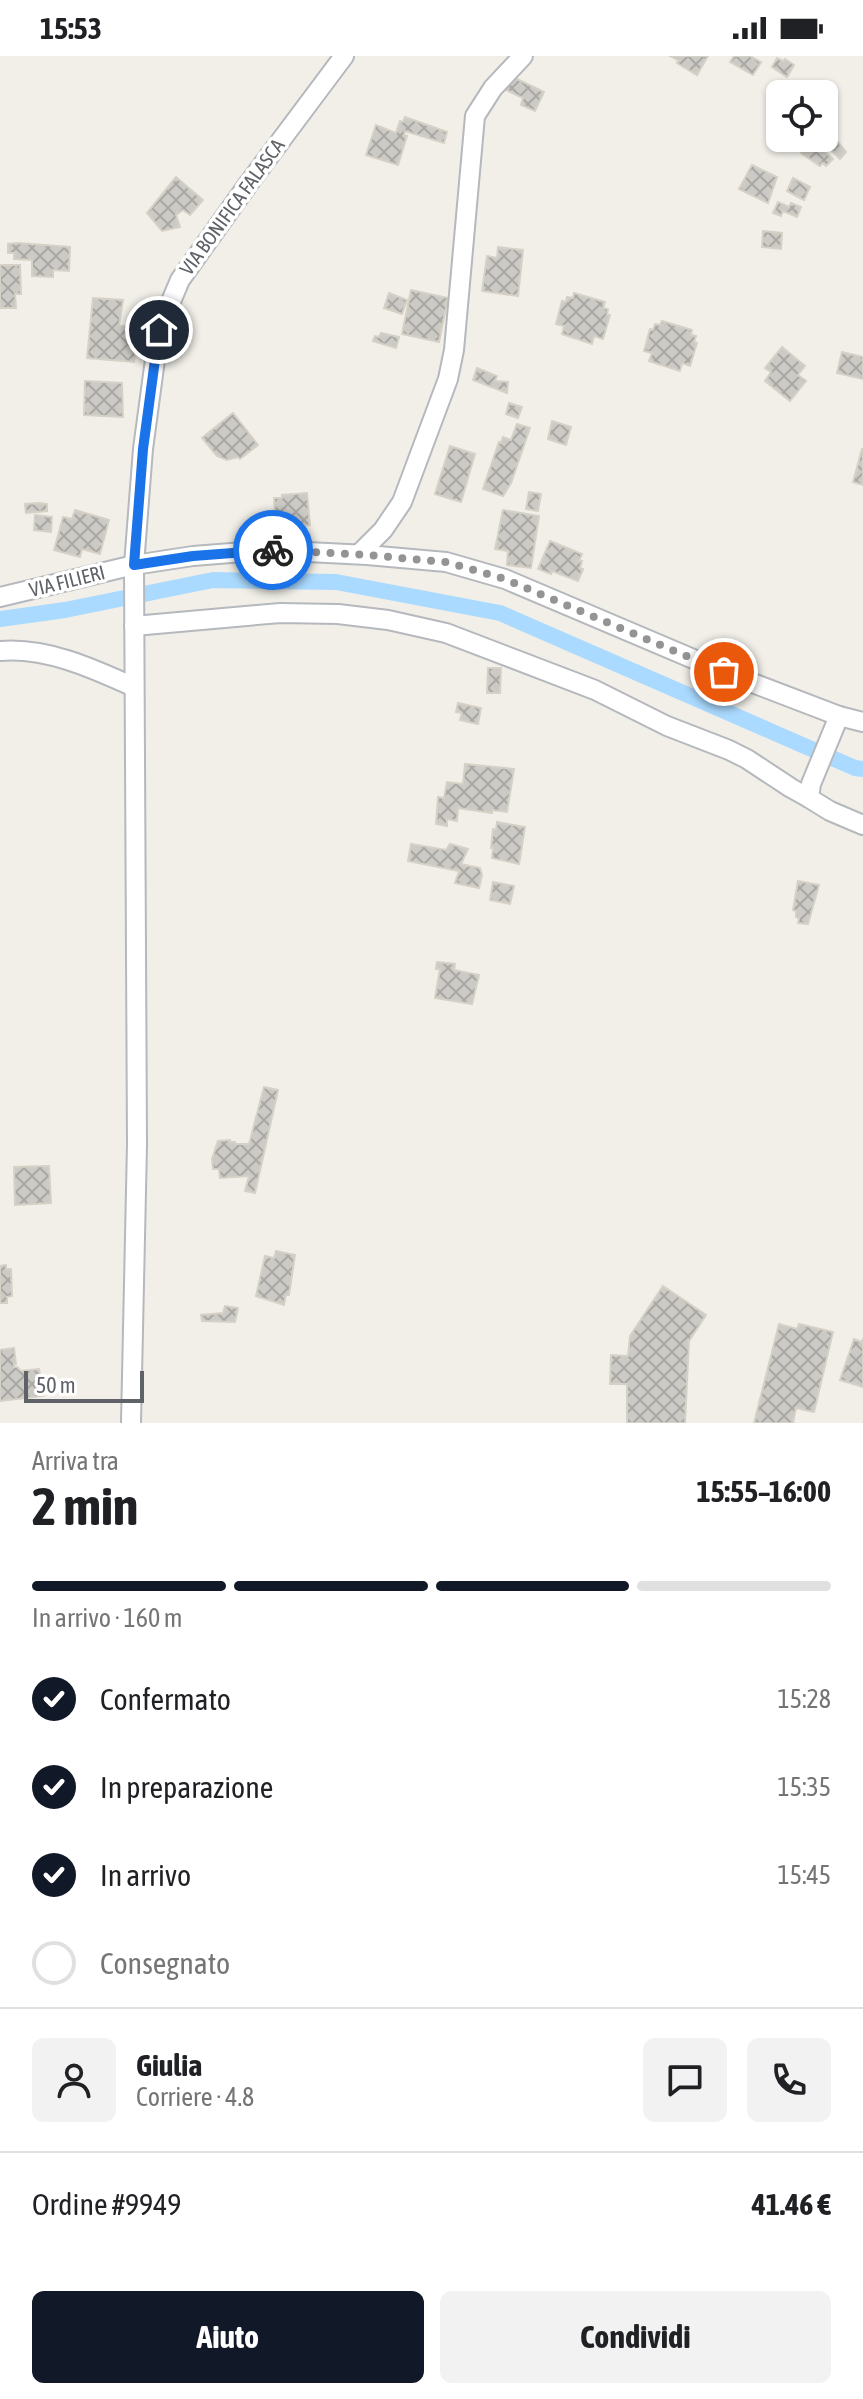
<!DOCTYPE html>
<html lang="it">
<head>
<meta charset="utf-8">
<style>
  body { margin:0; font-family:"Asap Condensed",sans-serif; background:#f2f2f2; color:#202124; height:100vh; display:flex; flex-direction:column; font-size:30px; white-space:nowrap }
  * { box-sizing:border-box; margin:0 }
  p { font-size:26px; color:#757577 }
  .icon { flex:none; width:44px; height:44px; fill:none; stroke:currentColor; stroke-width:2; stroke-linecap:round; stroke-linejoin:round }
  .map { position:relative; height:1367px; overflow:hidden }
  .side { display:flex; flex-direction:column; background:#fff; flex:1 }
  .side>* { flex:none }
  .tools { position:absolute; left:766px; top:24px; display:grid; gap:16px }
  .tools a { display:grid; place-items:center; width:72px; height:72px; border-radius:12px; background:#fff; box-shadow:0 2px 6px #0004; font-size:40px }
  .scale { position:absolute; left:24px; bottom:20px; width:120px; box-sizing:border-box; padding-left:8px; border:4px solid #5f6368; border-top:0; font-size:22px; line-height:28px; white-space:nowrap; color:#5f6368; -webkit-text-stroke:6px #fff; paint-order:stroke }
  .pin { position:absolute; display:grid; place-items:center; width:68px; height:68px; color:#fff; margin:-34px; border:4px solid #fff; border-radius:50%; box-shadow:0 2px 8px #0007 }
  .courier { position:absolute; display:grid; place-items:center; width:80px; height:80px; margin:-40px; border:6px solid #1a73e8; border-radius:50%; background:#fff; color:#222; box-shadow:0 2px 10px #0007 }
  .head em { font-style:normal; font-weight:700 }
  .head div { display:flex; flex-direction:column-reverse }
  .head { display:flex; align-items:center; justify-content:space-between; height:136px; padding:0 32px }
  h1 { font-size:52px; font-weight:700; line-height:60px }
  .bar { display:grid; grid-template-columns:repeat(4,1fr); gap:12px 8px; align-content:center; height:96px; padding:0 32px }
  .bar i { height:10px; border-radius:6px; background:#e0e0e0 }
  .bar .active { background:#111827 }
  .bar p { grid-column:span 4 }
  .line { display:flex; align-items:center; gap:20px; padding:0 32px; border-top:2px solid #e0e0e0 }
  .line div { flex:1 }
  .round { display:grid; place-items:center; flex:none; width:84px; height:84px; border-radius:12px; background:#f2f2f2 }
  ol { padding:0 32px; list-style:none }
  li { display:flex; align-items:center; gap:24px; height:88px }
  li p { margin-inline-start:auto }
  li .icon { padding:8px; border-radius:50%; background:#111827; color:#fff; stroke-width:4 }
  li:last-child { color:#757577 }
  li i { width:44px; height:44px; border:4px solid #e0e0e0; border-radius:50% }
  .cta { display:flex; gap:16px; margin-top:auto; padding:16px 32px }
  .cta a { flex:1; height:92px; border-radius:12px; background:#111827; color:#fff; font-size:32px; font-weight:700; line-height:92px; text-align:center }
  .cta a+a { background:#f2f2f2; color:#202124 }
  .status { display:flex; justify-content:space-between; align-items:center; height:56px; padding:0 40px; background:#fff; direction:ltr }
  .status svg { height:22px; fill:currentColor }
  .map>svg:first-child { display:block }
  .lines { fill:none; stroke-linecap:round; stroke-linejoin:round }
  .canal { stroke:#aadaff; stroke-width:16 }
  .building { fill:url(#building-cross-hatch); stroke:#d6d1c6; stroke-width:2 }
  .minor-casing { stroke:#b5b8bc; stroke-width:22 }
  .minor { stroke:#fff; stroke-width:18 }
  .done { stroke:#929495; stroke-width:8; stroke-dasharray:0 14.4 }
  .route { stroke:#1a73e8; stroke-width:10 }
  .labels { text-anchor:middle; stroke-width:7; stroke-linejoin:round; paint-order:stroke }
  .street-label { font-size:20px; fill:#5f6368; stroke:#fff }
</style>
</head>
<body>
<div class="status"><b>15:53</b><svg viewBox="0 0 49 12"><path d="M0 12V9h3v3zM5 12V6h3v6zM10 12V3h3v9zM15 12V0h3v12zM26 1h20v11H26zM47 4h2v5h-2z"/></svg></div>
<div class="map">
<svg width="863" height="1367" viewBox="0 0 863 1367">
  <defs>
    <pattern id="building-cross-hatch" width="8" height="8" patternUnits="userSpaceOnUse" patternTransform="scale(2)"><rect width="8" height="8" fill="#cccac5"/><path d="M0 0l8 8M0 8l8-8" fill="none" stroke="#a9a8a4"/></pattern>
  </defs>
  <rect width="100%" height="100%" fill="#f1efe8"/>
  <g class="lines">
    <polyline class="canal" points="0,563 65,554 213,524 336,526 500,557 855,712 863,713"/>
  </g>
  <g class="building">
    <polygon points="670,0 708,0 697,19 677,7 679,5"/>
    <polygon points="734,0 750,0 761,6 753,19 730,6"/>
    <polygon points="777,2 783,5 785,3 794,9 787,21 772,11"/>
    <polygon points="515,22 544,36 535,55 521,49 523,42 504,33 509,23 514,25"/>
    <polygon points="824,47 833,61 830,63 834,72 829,74 846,96 840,103 823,86 819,91 833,103 826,110 822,107 820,110 801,97 812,85 810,82 824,82"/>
    <polygon points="405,61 447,76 444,87 405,75 404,79 407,80 398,109 366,99 376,69 396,77 400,65 403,66"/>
    <polygon points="752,109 777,121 768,147 739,133"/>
    <polygon points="176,121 203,144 190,159 183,154 176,159 180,171 162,175 147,157"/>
    <polygon points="793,122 810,131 804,144 787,135"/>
    <polygon points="778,146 789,151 791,147 801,151 797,161 783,155 781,160 773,157"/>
    <polygon points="763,175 782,177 781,193 762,191"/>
    <polygon points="18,187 70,191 69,215 53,214 53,221 32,220 32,204 14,203 14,197 8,197 8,188"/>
    <polygon points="498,191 523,194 518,240 482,235 487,200 497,202"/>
    <polygon points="0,209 20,209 21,238 15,238 16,252 0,252"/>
    <polygon points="411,234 448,242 439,286 402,278"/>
    <polygon points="389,237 407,244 402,258 384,252"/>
    <polygon points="574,237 605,246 603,252 608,253 607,259 610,259 603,283 594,280 592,288 562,278 564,270 556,268 562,245 566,246 567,241 573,242"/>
    <polygon points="93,242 123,244 119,270 138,270 134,306 87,302"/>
    <polygon points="662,265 692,274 691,279 696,280 694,286 697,287 690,310 682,307 680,315 649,305 652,297 644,295 650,273 653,274 655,268 660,269"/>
    <polygon points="381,277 399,281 396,292 373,285 375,280 379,281"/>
    <polygon points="782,291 805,310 798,319 806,325 790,345 765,325 771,316 765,312"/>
    <polygon points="842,296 863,301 863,323 837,317"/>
    <polygon points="477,312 497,320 495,325 508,326 507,337 473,324"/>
    <polygon points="85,325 122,327 123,361 84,359"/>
    <polygon points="509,347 522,351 518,362 506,358"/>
    <polygon points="233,357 258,389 240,403 238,401 227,404 217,400 202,382"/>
    <polygon points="552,365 571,371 566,389 548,383"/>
    <polygon points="517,368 530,372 511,427 503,440 483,433 499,386 501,387 503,381 511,384"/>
    <polygon points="450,390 475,398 461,446 435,438"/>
    <polygon points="862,393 863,393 863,429 853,426"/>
    <polygon points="529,436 541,438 538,455 526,453"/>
    <polygon points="307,437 310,469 276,472 274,442 282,442 282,439"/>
    <polygon points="40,447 47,448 47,455 26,457 25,448"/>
    <polygon points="75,454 109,464 100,498 82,493 80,501 54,494 63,461 72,463"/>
    <polygon points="503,454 539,460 531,512 507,509 508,495 495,493"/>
    <polygon points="35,459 52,461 51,476 34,474"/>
    <polygon points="550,485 582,498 579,505 582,505 580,512 583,513 578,525 552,515 551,518 538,513"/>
    <polygon points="488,612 501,612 500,637 487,637"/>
    <polygon points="458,647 481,652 478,668 460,664 462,657 456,656"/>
    <polygon points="465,708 514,713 507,756 492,754 492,757 458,752 457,765 447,763 447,770 436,768 438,741 444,742 447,726 463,728"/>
    <polygon points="497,766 525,771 519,808 492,802 493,792 491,792 493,773 496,774"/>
    <polygon points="411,788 446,794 450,788 468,793 461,808 480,812 482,819 479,832 455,827 459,815 408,805"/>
    <polygon points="798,825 819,829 808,868 798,867 799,862 796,861 796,855 793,854"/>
    <polygon points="493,826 514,830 510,848 490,844"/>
    <polygon points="437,906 455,908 454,914 479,919 472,948 435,942 440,913 436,913"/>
    <polygon points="264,1031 278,1034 255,1137 245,1135 249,1120 220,1122 219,1113 213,1113 212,1103 218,1085 230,1084 230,1086 235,1086 235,1088 249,1088"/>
    <polygon points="49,1110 51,1147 15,1149 14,1111"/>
    <polygon points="276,1195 295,1199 289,1239 286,1239 284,1249 256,1240 265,1200 274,1202"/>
    <polygon points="6,1209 6,1213 11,1213 12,1240 7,1241 7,1247 0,1247 0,1210"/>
    <polygon points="663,1230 706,1259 689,1285 685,1367 627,1367 627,1328 610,1328 611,1299 628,1300 630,1280"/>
    <polygon points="225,1250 238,1252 235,1266 202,1265 201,1259 223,1257"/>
    <polygon points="779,1268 797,1273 799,1268 833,1276 814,1356 796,1352 793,1367 754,1367"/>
    <polygon points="854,1283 861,1286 863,1283 863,1331 840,1324"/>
    <polygon points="14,1292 16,1308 14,1308 14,1311 17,1311 21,1315 39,1313 43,1340 0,1345 0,1294"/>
  </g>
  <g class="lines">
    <g class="minor-casing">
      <g id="minor">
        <polyline points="359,498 383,474 402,446 448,323 454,294 475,60 493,32 523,0"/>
        <polyline points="0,541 134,509 193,500 268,494 367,499 446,506 505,523 724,616 839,660 863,666"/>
        <polyline points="134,570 280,557 338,558 388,564 446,577 595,634 667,670 729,694 747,703 791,732 809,742"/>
        <path d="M0,595c46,-4 92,17 134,36"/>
        <polyline points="839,660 811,728 809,742 830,755 863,769"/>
        <polyline points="131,1367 137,1088 134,509 143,393 159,274 180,224 249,127 344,0"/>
      </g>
    </g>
    <use href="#minor" class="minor"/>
  </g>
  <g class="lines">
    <polyline class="done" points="273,494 367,499 446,506 505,523 724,616"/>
    <polyline class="route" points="159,274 143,393 134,509 193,500 273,494"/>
  </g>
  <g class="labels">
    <g class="street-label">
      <text transform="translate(232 151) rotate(-54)" y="7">VIA BONIFICA FALASCA</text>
      <text transform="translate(67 525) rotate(-14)" y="7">VIA FILIERI</text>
    </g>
  </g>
</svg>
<div class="tools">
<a><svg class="icon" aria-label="locate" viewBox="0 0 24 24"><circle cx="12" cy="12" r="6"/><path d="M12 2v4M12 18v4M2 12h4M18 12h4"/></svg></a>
</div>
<div class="scale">50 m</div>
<div class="pin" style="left:724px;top:616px;background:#ea580c"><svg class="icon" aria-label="bag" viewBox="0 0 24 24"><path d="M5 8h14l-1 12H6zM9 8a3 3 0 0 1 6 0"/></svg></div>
<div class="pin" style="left:159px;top:274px;background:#1f2937"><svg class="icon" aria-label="home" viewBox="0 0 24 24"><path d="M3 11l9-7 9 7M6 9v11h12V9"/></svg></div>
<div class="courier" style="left:273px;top:494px"><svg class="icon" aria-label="bike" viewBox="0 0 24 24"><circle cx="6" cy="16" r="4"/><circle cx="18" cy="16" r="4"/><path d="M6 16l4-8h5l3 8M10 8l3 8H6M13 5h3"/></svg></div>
</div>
<section class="side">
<div class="head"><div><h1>2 min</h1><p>Arriva tra</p></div><em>15:55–16:00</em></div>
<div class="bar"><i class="active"></i><i class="active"></i><i class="active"></i><i></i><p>In arrivo · 160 m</p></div>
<ol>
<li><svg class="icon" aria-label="check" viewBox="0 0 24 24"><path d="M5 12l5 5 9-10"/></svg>Confermato<p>15:28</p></li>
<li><svg class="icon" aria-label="check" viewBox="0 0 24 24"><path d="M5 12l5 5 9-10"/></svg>In preparazione<p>15:35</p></li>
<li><svg class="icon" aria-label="check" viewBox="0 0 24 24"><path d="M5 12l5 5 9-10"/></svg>In arrivo<p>15:45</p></li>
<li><i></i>Consegnato</li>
</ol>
<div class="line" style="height:144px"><a class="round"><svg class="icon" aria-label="person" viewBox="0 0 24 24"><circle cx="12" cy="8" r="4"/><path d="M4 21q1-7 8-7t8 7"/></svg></a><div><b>Giulia</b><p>Corriere · 4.8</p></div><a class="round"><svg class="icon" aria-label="chat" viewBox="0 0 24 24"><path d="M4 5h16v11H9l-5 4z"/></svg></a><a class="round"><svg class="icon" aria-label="phone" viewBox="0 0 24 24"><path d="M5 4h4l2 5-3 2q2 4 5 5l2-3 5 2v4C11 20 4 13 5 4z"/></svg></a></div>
<div class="line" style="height:104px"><div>Ordine #9949</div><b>41.46 €</b></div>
<div class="cta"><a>Aiuto</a><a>Condividi</a></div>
</section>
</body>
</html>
